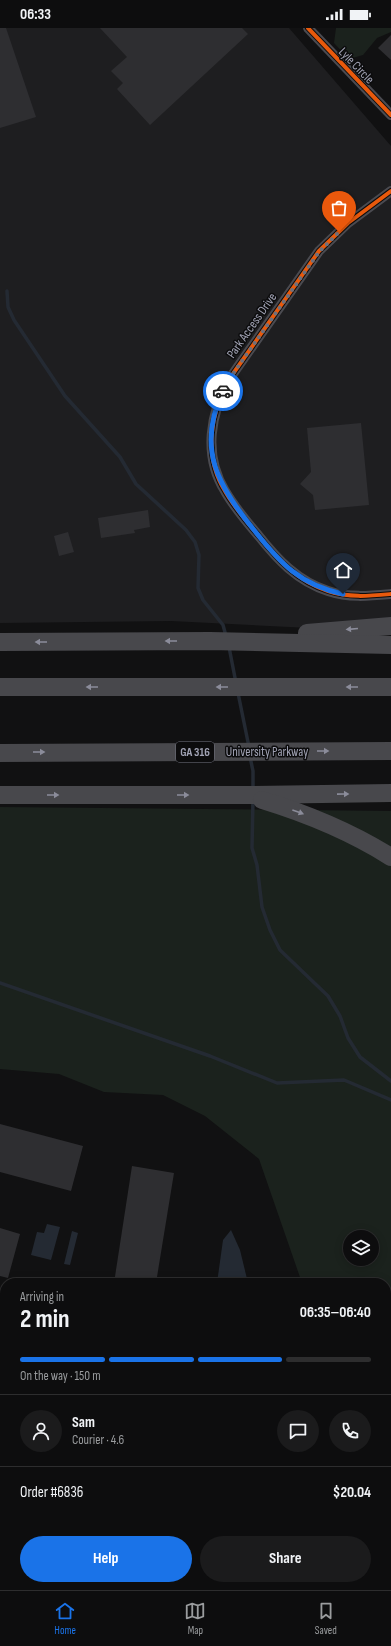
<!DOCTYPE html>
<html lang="en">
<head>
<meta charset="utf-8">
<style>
  body { margin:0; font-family:"Sofia Sans Condensed",sans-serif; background:#1b1b1c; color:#f1f3f6; height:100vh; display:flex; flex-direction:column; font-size:15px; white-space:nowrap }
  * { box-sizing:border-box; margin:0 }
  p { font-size:13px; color:#9a9c9e }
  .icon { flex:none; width:22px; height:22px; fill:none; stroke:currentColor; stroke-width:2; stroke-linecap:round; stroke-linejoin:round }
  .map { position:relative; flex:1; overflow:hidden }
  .details { position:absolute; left:0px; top:1250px; width:391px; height:312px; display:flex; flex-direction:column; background:#0d0d0e; border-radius:16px 16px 0 0; box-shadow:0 2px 10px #0003,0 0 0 1px #2d2d2e }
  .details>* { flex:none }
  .controls { position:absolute; left:343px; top:1202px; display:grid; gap:8px }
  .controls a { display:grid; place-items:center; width:36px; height:36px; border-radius:50%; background:#0d0d0e; box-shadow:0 2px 10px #0003,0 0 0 1px #2d2d2e; font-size:20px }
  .pin { position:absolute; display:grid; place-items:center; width:34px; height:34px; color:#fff; margin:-41px -17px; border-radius:50% 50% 50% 0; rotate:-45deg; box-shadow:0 0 4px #0007 }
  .pin .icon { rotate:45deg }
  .courier { position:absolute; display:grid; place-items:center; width:40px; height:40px; margin:-20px; border:3px solid #1a73e8; border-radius:50%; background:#fff; color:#222; box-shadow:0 1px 5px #0007 }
  .summary em { font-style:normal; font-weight:700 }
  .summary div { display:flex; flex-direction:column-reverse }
  .summary { display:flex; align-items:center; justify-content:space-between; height:68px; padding:0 20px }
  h1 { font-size:26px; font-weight:700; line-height:30px }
  .bar { display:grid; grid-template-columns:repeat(4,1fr); gap:6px 4px; align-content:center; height:48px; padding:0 20px }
  .bar i { height:5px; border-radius:3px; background:#2d2d2e }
  .bar .active { background:#1a73e8 }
  .bar p { grid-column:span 4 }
  .line { display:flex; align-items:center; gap:10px; padding:0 20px; border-top:1px solid #2d2d2e }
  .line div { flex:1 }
  .round { display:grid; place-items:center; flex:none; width:42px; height:42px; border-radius:21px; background:#1b1b1c }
  .action { display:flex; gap:8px; margin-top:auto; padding:8px 20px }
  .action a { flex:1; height:46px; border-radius:24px; background:#1a73e8; color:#fff; font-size:16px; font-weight:700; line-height:46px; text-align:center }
  .action a+a { background:#1b1b1c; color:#f1f3f6 }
  .status { display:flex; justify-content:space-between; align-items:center; height:28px; padding:0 20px; background:#0d0d0e; direction:ltr }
  .status svg { height:11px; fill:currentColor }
  .tab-bar { display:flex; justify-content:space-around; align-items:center; height:56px; border-top:1px solid #2d2d2e; background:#0d0d0e; font-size:11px; color:#9a9c9e }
  .tab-bar a { display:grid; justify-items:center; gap:2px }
  .tab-bar .active { color:#1a73e8 }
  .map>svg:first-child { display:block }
  .built { fill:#1e1e20 }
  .green { fill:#1b221d; fill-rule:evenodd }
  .water { fill:#242a33 }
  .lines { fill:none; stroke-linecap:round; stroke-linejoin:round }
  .stream { stroke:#242a33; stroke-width:3.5 }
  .building { fill:#2e2e31 }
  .street { stroke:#4b4b51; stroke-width:10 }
  .secondary { stroke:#49494f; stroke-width:14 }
  .highway { stroke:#48484c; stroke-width:18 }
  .cycleway-casing { stroke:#0c0c0d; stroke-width:6 }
  .cycleway { stroke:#e8590c; stroke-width:4 }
  .oneway { fill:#8b8c9a }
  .done { stroke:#6f707b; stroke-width:4; stroke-dasharray:0 7.2 }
  .route { stroke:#1a73e8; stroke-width:5 }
  .labels { text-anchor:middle; stroke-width:3; stroke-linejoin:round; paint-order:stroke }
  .shield { fill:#0c0c0d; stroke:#747682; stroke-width:1 }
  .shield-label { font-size:12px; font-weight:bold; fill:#a1a3b4 }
  .street-label { font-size:13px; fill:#a1a3b4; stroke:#0c0c0d }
</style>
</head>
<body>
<div class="status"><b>06:33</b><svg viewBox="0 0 49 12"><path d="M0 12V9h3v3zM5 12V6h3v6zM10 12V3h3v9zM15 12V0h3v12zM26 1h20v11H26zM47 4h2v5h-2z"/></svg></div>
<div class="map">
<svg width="391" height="1562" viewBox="0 0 391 1562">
  <rect width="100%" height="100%" fill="#111112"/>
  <polygon class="built" points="0,0 289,0 391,118 391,604 171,593 0,595"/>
  <g class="green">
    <polygon points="336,0 391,0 391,4 377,10 363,27 349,31 334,15"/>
    <path d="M0,779l391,4v698l-5,-2v-224h-84l-43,-124 -54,-43 -42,-21 -59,-3 -45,-18 -59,-5zM350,1209h22v22h-22z"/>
  </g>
  <g class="water">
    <polygon points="47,1196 60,1199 51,1232 31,1227 37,1204 44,1205"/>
    <polygon points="231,1202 240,1222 248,1255 217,1255 223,1212"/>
    <polygon points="72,1203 78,1205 70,1237 64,1236"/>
  </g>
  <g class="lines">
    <g class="stream">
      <polyline points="7,263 8,279 14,292 65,368 120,429 136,456 186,502 195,514 199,527 198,560 203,572 223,597 226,608"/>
      <polyline points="229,619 236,655"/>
      <polyline points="238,665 249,719"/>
      <polyline points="250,729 253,743 253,761"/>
      <polyline points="253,771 252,820 257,837 262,879 270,902 280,922 328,968 340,988 348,1010 360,1029 391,1053"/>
      <polyline points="0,955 210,1028 277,1055 344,1052 391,1072"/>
    </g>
  </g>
  <g class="building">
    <polygon points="0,0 6,0 36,89 0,100"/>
    <polygon points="100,0 242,0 248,6 150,97 117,61 123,55 111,43 127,29"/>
    <polygon points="391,7 391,32 378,20"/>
    <polygon points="361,395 369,477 315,482 313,467 300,456 311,444 307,400"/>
    <polygon points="148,482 150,499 134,502 135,505 101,510 98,490"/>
    <polygon points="68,504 74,524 59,528 54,508"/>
    <polygon points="0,1096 83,1118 71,1163 0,1144"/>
    <polygon points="132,1138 174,1145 156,1255 114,1255"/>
    <polygon points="0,1200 20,1206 8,1250 0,1248"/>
  </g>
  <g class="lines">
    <g class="street">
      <polyline points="308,0 391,87"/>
      <path d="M391,163l-43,32 -29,28 -89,127c-20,35 -27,77 -5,113 9,16 21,30 33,44 19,24 39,46 70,56 21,7 41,5 63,3"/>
      <polyline points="0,1521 5,1523"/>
    </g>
    <g class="secondary">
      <polyline points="0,1360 5,1361"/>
      <polyline points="386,1379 391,1377"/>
    </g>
    <g class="highway">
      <polyline points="307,605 391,598"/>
      <polyline points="0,614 210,613 391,617"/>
      <polyline points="0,659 391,659"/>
      <polyline points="0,725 391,723"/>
      <polyline points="0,767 248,767 391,765"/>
      <path d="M262,772c46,14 89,32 129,57"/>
    </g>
    <g class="cycleway-casing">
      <g id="cycleway">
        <polyline points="308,0 391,87"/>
        <path d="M391,163l-43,32 -29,28 -89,127c-20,35 -27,77 -5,113 9,16 21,30 33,44 19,24 39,46 70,56 21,7 41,5 63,3"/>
      </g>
    </g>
    <use href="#cycleway" class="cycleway"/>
  </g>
  <defs><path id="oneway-solid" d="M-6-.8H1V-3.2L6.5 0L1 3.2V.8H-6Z"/></defs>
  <g class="oneway">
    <use href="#oneway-solid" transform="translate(352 601) rotate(175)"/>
    <use href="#oneway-solid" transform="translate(171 613) rotate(180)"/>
    <use href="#oneway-solid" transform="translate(41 614) rotate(180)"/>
    <use href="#oneway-solid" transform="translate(92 659) rotate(180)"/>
    <use href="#oneway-solid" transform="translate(222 659) rotate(-180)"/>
    <use href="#oneway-solid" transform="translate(352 659) rotate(-180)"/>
    <use href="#oneway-solid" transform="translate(323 723)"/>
    <use href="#oneway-solid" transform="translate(39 724)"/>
    <use href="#oneway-solid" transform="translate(343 766) rotate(-1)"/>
    <use href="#oneway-solid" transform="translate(53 767)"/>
    <use href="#oneway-solid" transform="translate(183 767)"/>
    <use href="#oneway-solid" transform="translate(298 784) rotate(20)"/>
  </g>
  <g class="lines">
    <polyline class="done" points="223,363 230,350 319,224 339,204"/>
    <path class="route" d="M223,363c-27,57 -5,95 31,139 26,33 46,55 89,64"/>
  </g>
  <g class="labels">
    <rect class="shield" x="176" y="714" width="38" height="20" rx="3"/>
    <g class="shield-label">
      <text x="195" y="728">GA 316</text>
    </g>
    <g class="street-label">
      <text transform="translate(357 37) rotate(46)" y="5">Lyle Circle</text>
      <text transform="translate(251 297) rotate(-55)" y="5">Park Access Drive</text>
      <text x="267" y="728">University Parkway</text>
    </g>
  </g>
</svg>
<div class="controls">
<a><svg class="icon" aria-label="layers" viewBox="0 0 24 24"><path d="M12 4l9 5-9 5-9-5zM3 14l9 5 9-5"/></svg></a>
</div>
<div class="pin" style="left:339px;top:204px;background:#ea580c"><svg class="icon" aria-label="bag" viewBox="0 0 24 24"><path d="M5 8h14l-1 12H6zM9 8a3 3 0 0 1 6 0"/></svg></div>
<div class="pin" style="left:343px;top:566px;background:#1f2937"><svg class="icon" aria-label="home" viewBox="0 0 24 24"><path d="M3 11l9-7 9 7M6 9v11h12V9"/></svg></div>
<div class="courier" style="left:223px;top:363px"><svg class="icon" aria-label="car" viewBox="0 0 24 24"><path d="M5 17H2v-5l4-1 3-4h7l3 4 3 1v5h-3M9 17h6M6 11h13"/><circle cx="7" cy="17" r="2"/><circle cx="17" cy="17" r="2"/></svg></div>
<section class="details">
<div class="summary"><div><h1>2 min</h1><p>Arriving in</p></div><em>06:35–06:40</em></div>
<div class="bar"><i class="active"></i><i class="active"></i><i class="active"></i><i></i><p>On the way · 150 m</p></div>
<div class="line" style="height:72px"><a class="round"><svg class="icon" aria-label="person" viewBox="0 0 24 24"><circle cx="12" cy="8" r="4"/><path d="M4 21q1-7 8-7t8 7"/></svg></a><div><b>Sam</b><p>Courier · 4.6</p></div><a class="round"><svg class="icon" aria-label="chat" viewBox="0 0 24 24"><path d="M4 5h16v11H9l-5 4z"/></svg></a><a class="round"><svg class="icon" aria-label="phone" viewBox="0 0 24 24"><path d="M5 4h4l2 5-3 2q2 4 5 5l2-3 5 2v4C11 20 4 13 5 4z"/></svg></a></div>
<div class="line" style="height:52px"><div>Order #6836</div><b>$20.04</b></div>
<div class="action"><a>Help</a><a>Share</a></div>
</section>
</div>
<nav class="tab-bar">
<a class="active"><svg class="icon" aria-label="home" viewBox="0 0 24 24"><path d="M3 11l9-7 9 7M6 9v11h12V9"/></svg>Home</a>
<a><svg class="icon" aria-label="map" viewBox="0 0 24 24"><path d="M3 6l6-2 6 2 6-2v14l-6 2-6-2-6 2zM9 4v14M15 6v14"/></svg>Map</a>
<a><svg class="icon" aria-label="saved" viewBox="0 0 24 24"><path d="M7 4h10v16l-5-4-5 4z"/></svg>Saved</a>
</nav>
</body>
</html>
